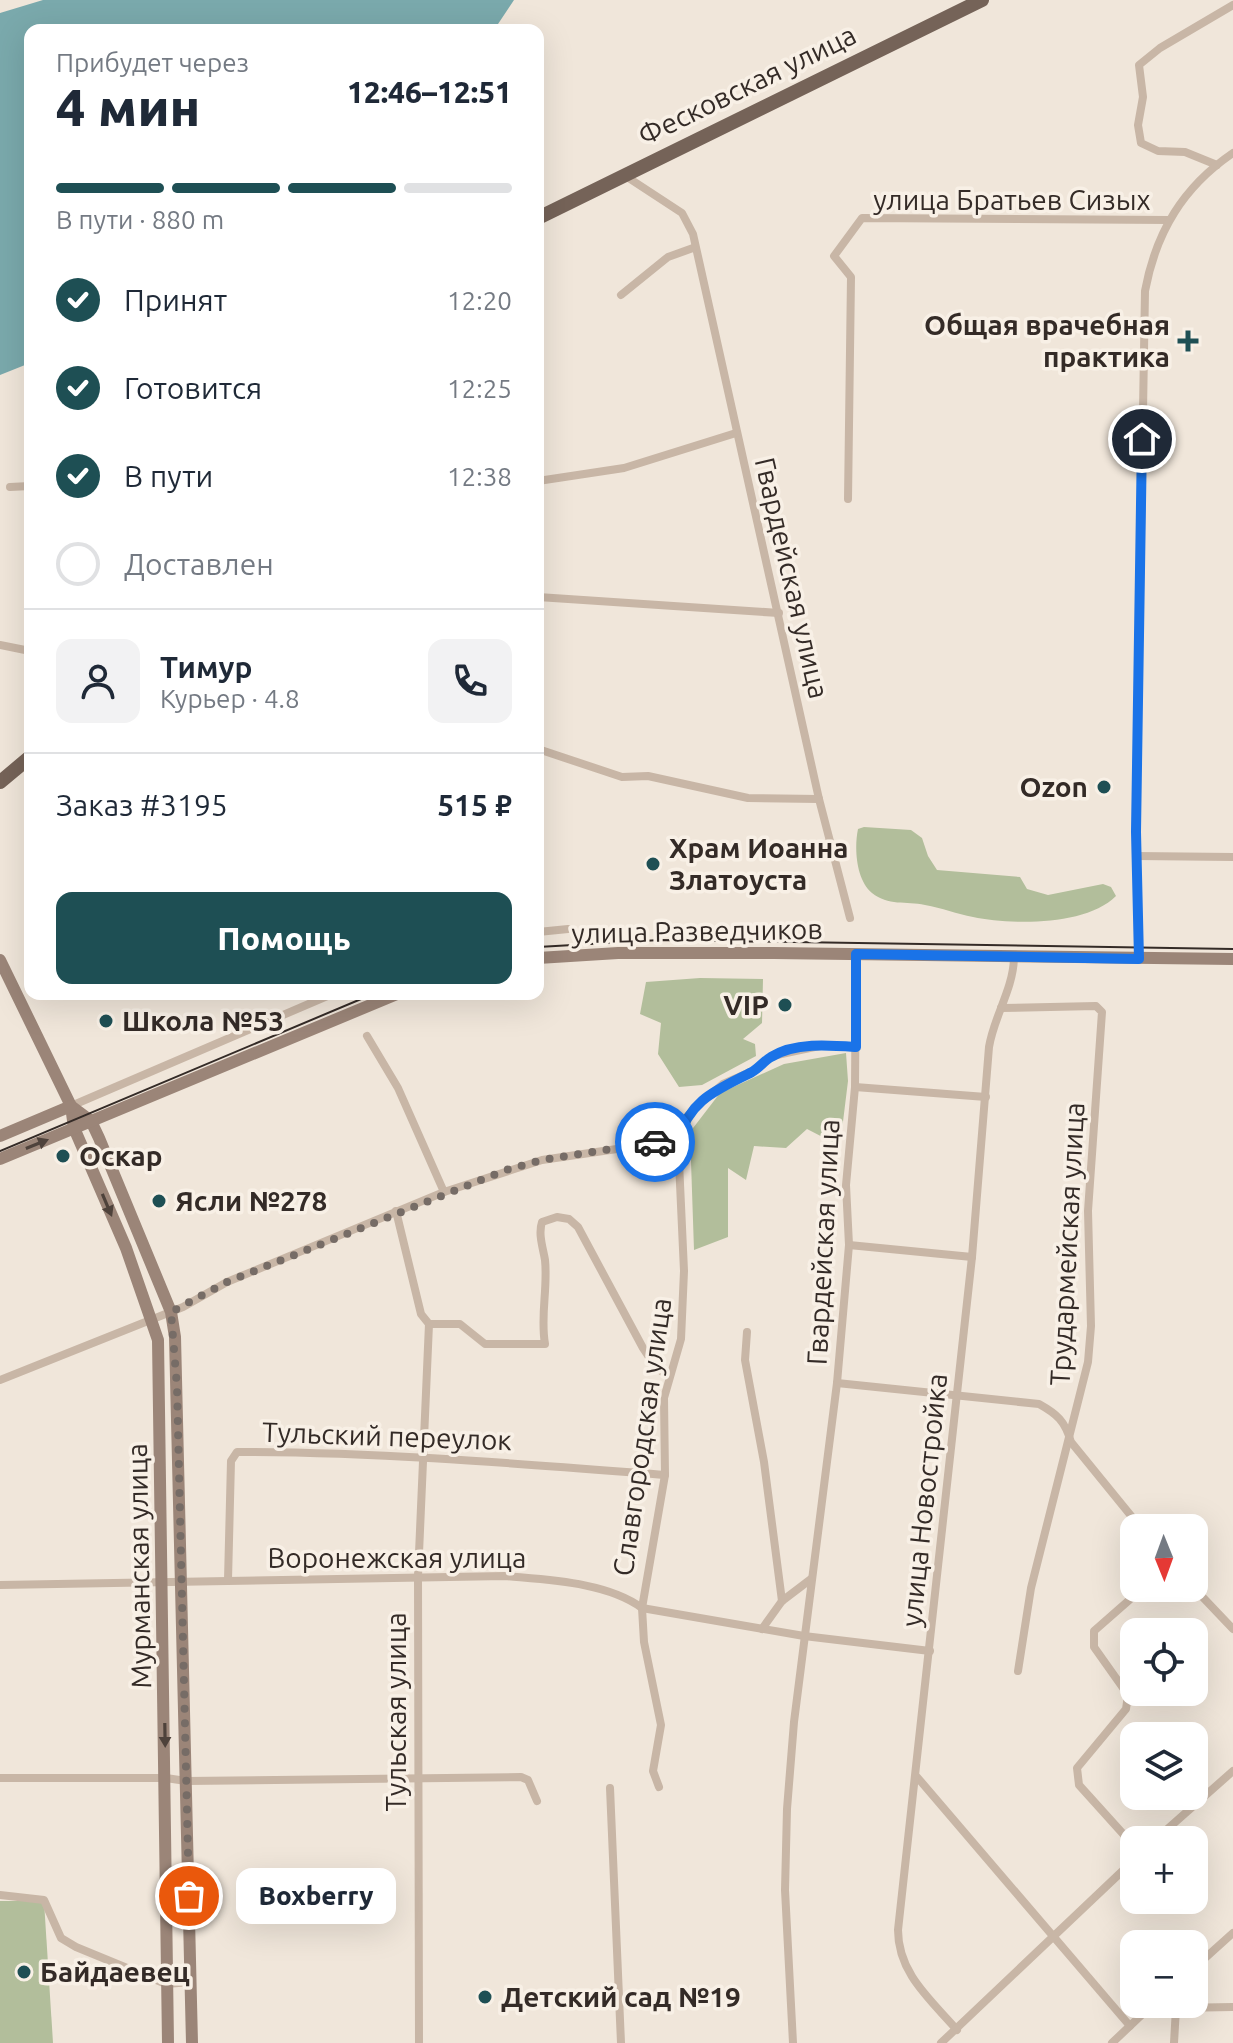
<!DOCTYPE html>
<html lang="ru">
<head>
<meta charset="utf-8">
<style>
  body { margin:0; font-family:Ubuntu,sans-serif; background:#f2f2f3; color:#1f2937; height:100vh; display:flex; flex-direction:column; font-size:30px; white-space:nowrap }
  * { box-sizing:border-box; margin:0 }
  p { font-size:26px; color:#747a83 }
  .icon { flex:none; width:44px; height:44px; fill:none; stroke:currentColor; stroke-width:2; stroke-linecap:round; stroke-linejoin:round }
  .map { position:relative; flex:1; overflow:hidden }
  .side { position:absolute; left:24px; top:24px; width:520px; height:976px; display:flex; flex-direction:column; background:#fff; border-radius:16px; box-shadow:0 8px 32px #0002 }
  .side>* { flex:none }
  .needle { width:52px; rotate:179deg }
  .fabs { position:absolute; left:1120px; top:1514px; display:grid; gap:16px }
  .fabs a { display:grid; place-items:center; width:88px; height:88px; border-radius:16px; background:#fff; box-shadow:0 8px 32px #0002; font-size:40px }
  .pin { position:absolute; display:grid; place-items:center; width:68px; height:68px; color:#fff; margin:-34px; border:4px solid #fff; border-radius:50%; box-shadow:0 2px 8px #0007 }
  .courier { position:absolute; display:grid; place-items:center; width:80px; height:80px; margin:-40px; border:6px solid #1a73e8; border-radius:50%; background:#fff; color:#222; box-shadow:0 2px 10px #0007 }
  .bubble { position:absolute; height:56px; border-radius:16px; background:#fff; box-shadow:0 8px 32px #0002; font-size:26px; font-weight:800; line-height:56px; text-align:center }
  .headline em { font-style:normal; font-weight:800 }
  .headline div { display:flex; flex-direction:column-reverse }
  .headline { display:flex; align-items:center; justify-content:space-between; height:136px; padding:0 32px }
  h1 { font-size:52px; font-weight:800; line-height:60px }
  .bar { display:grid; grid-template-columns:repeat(4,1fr); gap:12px 8px; align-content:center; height:96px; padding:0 32px }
  .bar i { height:10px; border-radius:6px; background:#e0e1e3 }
  .bar .on { background:#1e4f54 }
  .bar p { grid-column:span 4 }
  .line { display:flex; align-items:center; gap:20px; padding:0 32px; border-top:2px solid #e0e1e3 }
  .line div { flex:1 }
  .round { display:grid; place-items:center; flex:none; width:84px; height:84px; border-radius:16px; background:#f2f2f3 }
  ol { padding:0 32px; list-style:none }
  li { display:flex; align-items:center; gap:24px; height:88px }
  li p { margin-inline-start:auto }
  li .icon { padding:8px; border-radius:50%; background:#1e4f54; color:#fff; stroke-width:4 }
  li:last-child { color:#747a83 }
  li i { width:44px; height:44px; border:4px solid #e0e1e3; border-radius:50% }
  .action { display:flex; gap:16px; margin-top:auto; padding:16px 32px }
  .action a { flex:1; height:92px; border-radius:16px; background:#1e4f54; color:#fff; font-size:32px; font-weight:800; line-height:92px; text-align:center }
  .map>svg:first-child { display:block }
  .green { fill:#b2be9b }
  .water { fill:#7aa9ac }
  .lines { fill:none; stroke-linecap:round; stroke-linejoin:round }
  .street { stroke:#c8b6a6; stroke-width:8 }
  .secondary { stroke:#9b8578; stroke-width:12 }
  .primary { stroke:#756358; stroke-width:14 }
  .tram { stroke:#342b27; stroke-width:2 }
  .oneway { fill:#4e423b }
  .done { stroke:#766c66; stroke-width:8; stroke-dasharray:0 14.4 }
  .route { stroke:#1a73e8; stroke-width:10 }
  .poi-dot { fill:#1e4f54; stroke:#f8f0e6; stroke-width:3 }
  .labels { text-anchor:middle; stroke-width:7; stroke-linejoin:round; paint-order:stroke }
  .street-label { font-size:28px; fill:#342b27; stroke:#f8f0e6 }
  .poi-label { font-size:28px; font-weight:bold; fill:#342b27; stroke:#f8f0e6; text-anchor:start }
</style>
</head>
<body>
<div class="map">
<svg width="1233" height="2043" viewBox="0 0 1233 2043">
  <rect width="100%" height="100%" fill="#f0e6da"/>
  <g class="green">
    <path d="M864,827l47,3 11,8 6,18 9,14 83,7 7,12 21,6 55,-11 8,3 5,9c-30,30 -104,29 -143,21 -16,-3 -31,-9 -48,-12 -19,-4 -37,1 -53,-12 -16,-13 -18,-45 -14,-64z"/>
    <polygon points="700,978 763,979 762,1023 743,1039 755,1044 756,1056 702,1085 679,1087 658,1054 661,1023 640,1014 646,982"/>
    <polygon points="846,1053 848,1081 840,1146 807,1129 786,1148 754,1146 746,1180 728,1168 728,1237 694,1250 690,1132 720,1093 784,1064"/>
    <polygon points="0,1901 44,1901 53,2043 0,2043"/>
  </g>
  <polygon class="water" points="43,0 514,0 494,30 30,30 30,363 0,375 0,13"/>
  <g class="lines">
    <g class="street">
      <polyline points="1217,165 1185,152 1158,151 1141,143 1138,125 1143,97 1139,65 1160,48 1233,5"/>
      <polyline points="624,175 682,213 693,234 819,799 850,918"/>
      <polyline points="621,295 668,257 693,248"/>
      <polyline points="538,481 624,468 736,433"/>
      <polyline points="10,487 30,486"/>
      <polyline points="848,499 851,277 834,256 862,218 1168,220"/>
      <polyline points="538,597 779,613"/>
      <polyline points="0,645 30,651"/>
      <polyline points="538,749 622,777 648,776 748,798 819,799"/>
      <polyline points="1136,856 1233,857"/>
      <polyline points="538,932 568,929"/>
      <path d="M1139,959l-3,-127 9,-541c11,-59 38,-104 88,-138"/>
      <polyline points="1001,1008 1096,1006 1102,1012 1088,1211 1091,1326 1088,1362 1031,1588 1018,1671"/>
      <polyline points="367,1036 398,1088 444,1192"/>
      <polyline points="855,1087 986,1097"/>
      <polyline points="71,1106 332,994"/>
      <polyline points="396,1211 421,1314 429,1324 418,1576 419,2043"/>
      <polyline points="849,1245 972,1257"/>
      <path d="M429,1324h31l25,20h60c-5,-28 3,-55 0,-84 -2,-12 -7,-26 -3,-38l15,-5 12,2 9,8 65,121 12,18 14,11"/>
      <polyline points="747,1332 745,1360 764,1462 782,1601"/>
      <polyline points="0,1380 183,1307 227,1282 444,1192 542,1160 678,1140"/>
      <path d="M837,1383l202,21c18,10 26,17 32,38l70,86"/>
      <path d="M228,1580l3,-119 6,-9c143,0 285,12 428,23"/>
      <path d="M0,1585l505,-9c43,4 102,6 137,32l162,28 126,15"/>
      <polyline points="1194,1588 1233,1629"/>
      <polyline points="762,1629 782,1601 811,1579"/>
      <polyline points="917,1777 1130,2026"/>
      <polyline points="0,1778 166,1778 186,1781 521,1777 528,1780 537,1801"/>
      <polyline points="659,1787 653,1771 661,1725 644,1642 642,1608 665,1475 664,1398 681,1339 684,1271 678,1140 685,1119 696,1107 723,1084 755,1070 772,1056 824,1045 856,1047"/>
      <polyline points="610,1788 621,2043"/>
      <polyline points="1155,1840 1233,1771"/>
      <polyline points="1134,1846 1079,1785 1077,1768 1126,1709 1128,1695 1094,1647 1094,1631 1143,1588"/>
      <polyline points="0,1895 44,1900 61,1938 76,1947 166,1984 191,1982"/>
      <polyline points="1194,1968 1233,1933"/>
      <polyline points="1171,2004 1176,2008 1233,2007"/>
      <path d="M957,2030c-27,-31 -59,-57 -59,-100l74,-673 17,-210c5,-31 24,-57 25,-89"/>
      <polyline points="793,2043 785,1890 787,1809 794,1722 837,1383 849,1245 846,1185 855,1087 856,954"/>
      <polyline points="941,2043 1134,1860"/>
      <polyline points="1112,2043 1153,2004"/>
      <polyline points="1174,2043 1176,2008"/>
    </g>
    <g class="secondary">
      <polyline points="538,958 618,953 774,953 1233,959"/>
      <polyline points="0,960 71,1106 74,1128 126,1248 158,1340 168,2043"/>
      <polyline points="71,1106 91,1121 99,1138 171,1312 175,1337 192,2043"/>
      <polyline points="0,1136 71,1106"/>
      <polyline points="0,1159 397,994"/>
    </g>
    <g class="primary">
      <polyline points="538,218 982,0"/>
      <polyline points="0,782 30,757"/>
    </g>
    <g class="tram">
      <polyline points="538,947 660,940 1233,949"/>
      <polyline points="0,1151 373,994"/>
    </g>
  </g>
  <defs><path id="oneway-solid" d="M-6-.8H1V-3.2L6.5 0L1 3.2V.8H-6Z" transform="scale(2)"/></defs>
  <g class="oneway">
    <use href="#oneway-solid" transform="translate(37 1144) rotate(-22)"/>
    <use href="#oneway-solid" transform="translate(107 1205) rotate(67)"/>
    <use href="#oneway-solid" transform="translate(165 1735) rotate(89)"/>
  </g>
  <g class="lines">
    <polyline class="done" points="189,1896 177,1387 171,1312 227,1282 506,1170 542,1160 655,1142"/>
    <path class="route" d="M655,1142l23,-2c12,-41 39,-50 74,-68 7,-4 12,-11 19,-15 23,-15 59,-12 85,-10v-93l283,5 -3,-127 6,-393"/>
  </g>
  <g class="poi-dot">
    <path d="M1184 329h8v8h8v8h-8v8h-8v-8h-8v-8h8z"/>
    <circle cx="1104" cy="787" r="8"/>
    <circle cx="653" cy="864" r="8"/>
    <circle cx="785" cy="1005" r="8"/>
    <circle cx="106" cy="1021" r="8"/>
    <circle cx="63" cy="1156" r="8"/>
    <circle cx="159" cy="1201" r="8"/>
    <circle cx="24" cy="1972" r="8"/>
    <circle cx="485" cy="1997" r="8"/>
  </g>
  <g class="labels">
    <g class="street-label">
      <text transform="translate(747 85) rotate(-26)" y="10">Фесковская улица</text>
      <text x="1012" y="210">улица Братьев Сизых</text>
      <text transform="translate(792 578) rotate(77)" y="10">Гвардейская улица</text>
      <text transform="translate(697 931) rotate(-1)" y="10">улица Разведчиков</text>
      <text transform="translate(823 1242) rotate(-87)" y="10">Гвардейская улица</text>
      <text transform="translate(1067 1244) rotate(-87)" y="10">Трудармейская улица</text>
      <text transform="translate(387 1436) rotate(2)" y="10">Тульский переулок</text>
      <text transform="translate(642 1437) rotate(-82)" y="10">Славгородская улица</text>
      <text transform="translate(924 1500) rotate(-84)" y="10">улица Новостройка</text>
      <text x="397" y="1568">Воронежская улица</text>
      <text transform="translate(139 1566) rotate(-91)" y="10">Мурманская улица</text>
      <text transform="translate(396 1712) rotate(-90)" y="10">Тульская улица</text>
    </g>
    <g class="poi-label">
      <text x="1170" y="335" text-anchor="end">Общая врачебная<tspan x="1170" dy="32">практика</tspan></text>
      <text x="1088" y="797" text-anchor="end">Ozon</text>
      <text x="669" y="858">Храм Иоанна<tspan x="669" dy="32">Златоуста</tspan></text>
      <text x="769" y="1015" text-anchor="end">VIP</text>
      <text x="122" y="1031">Школа №53</text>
      <text x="79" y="1166">Оскар</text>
      <text x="175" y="1211">Ясли №278</text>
      <text x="40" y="1982">Байдаевец</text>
      <text x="501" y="2007">Детский сад №19</text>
    </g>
  </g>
</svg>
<div class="fabs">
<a><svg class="needle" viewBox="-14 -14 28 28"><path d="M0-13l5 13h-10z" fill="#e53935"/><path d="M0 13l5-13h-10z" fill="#747a83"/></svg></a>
<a><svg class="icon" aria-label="locate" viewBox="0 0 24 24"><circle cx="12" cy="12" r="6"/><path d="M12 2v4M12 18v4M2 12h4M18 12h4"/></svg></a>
<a><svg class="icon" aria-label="layers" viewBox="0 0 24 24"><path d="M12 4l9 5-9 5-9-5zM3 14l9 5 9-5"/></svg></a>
<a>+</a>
<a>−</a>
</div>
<div class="pin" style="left:189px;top:1896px;background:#ea580c"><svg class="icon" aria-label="bag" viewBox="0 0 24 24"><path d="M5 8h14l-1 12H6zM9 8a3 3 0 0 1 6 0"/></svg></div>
<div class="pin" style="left:1142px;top:439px;background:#1f2937"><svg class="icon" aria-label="home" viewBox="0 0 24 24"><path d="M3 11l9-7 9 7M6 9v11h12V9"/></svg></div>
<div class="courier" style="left:655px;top:1142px"><svg class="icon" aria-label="car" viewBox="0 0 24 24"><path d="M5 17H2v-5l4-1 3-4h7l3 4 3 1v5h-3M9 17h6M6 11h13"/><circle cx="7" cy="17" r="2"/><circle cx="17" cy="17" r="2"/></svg></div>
<div class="bubble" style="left:236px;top:1868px;width:160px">Boxberry</div>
<section class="side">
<div class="headline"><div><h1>4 мин</h1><p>Прибудет через</p></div><em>12:46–12:51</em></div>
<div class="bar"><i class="on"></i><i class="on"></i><i class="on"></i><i></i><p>В пути · 880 m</p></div>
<ol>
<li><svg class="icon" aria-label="check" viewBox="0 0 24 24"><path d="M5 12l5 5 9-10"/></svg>Принят<p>12:20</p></li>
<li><svg class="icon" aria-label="check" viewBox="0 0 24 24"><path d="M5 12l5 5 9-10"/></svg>Готовится<p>12:25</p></li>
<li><svg class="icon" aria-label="check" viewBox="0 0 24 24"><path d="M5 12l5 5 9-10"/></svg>В пути<p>12:38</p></li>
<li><i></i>Доставлен</li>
</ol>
<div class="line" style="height:144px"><a class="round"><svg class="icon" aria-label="person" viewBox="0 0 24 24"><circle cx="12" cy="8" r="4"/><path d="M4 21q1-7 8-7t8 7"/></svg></a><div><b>Тимур</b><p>Курьер · 4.8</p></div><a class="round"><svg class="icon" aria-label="phone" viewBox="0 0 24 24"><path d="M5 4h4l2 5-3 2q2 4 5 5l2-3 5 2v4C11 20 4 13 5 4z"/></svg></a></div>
<div class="line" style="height:104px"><div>Заказ #3195</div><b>515 ₽</b></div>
<div class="action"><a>Помощь</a></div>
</section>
</div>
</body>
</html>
